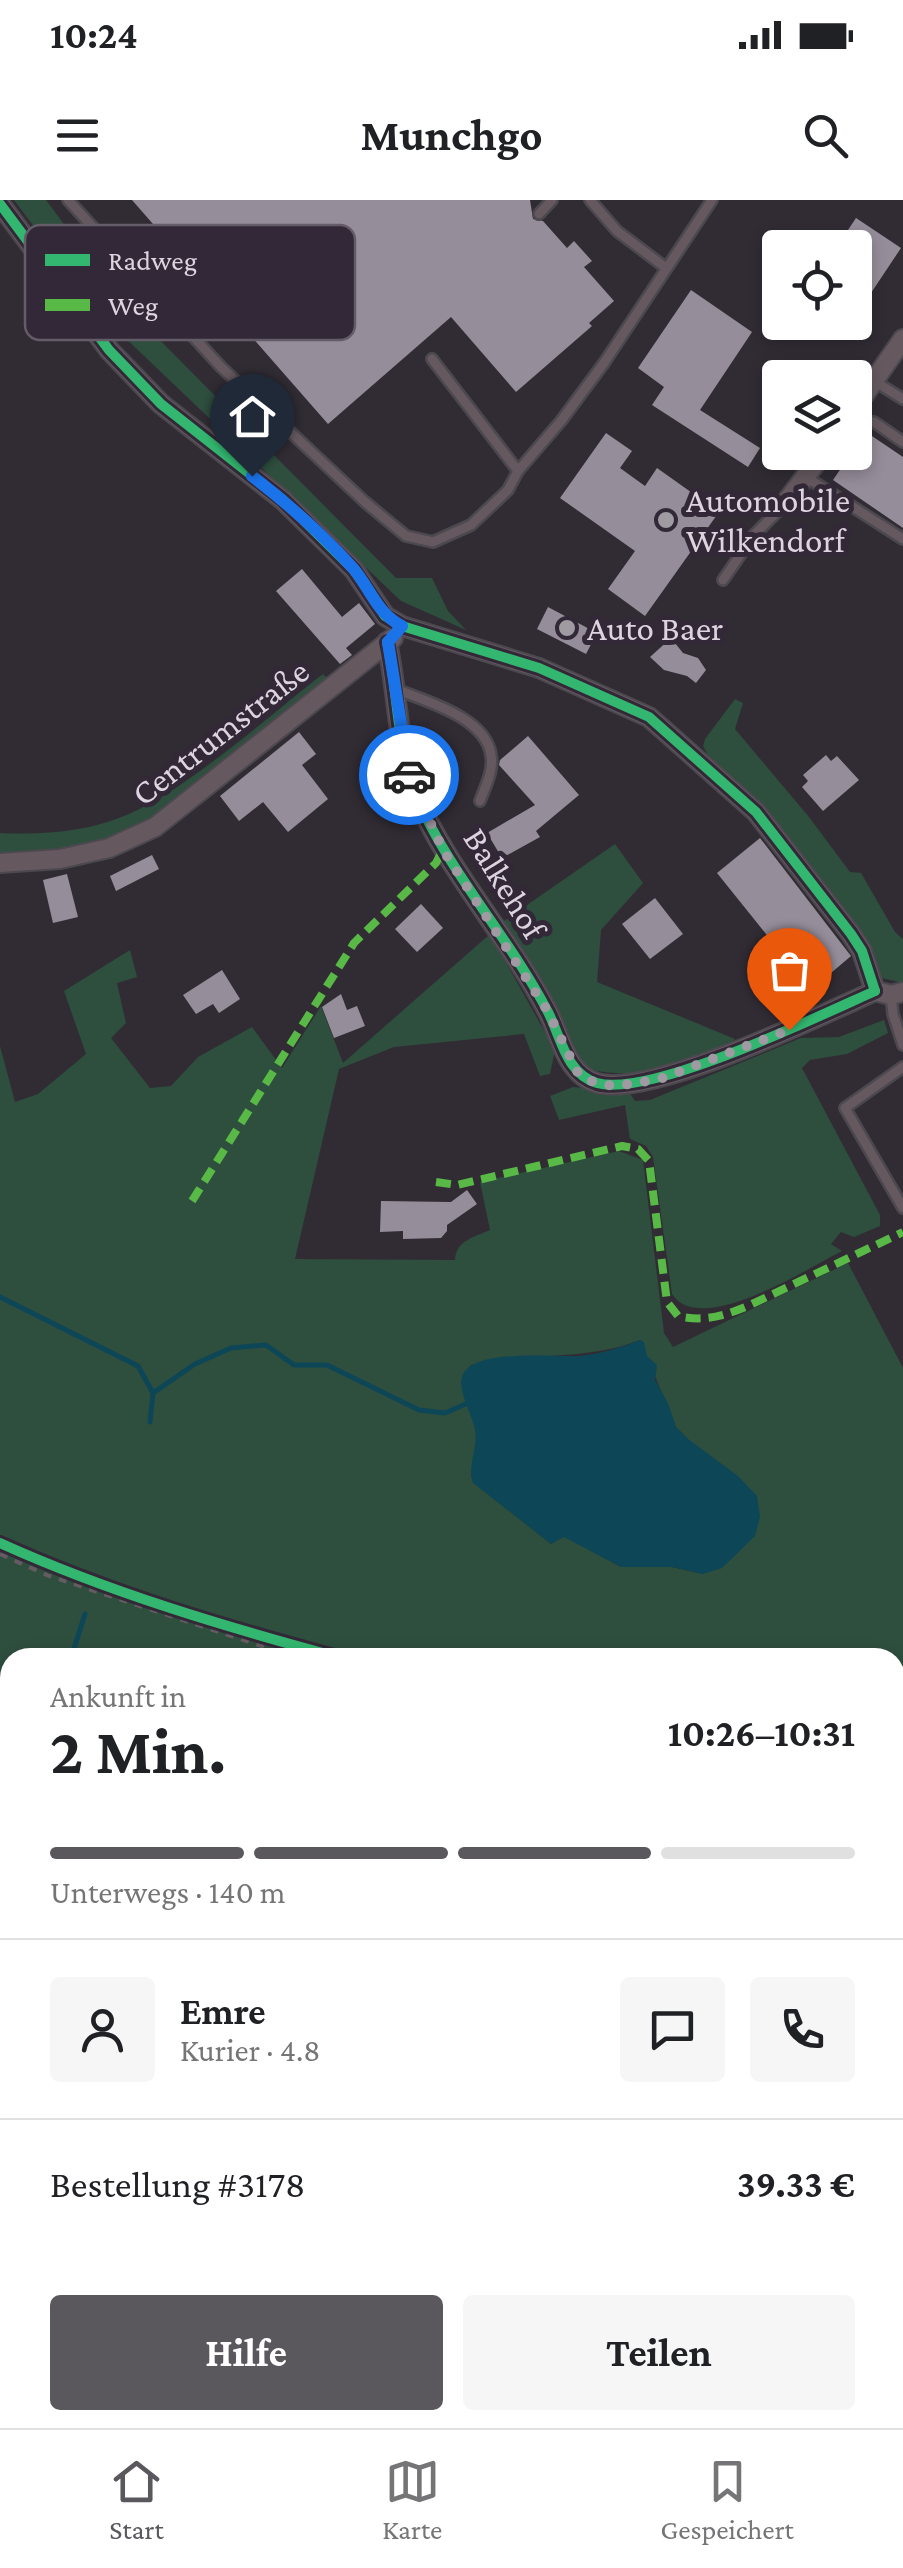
<!DOCTYPE html>
<html lang="de">
<head>
<meta charset="utf-8">
<style>
  body { margin:0; font-family:"Crimson Pro",serif; background:#f6f6f6; color:#202124; height:100vh; display:flex; flex-direction:column; font-size:38px; white-space:nowrap }
  * { box-sizing:border-box; margin:0 }
  p { font-size:32px; color:#757577 }
  .icon { flex:none; width:55px; height:55px; fill:none; stroke:currentColor; stroke-width:2; stroke-linecap:round; stroke-linejoin:round }
  .map { position:relative; flex:1; overflow:hidden }
  .side { position:absolute; left:0px; top:1448px; width:905px; height:782px; display:flex; flex-direction:column; background:#fff; border-radius:30px 30px 0 0; box-shadow:0 5px 15px #0003 }
  .side>* { flex:none }
  .buttons { position:absolute; left:762px; top:30px; display:grid; gap:20px }
  .buttons a { display:grid; place-items:center; width:110px; height:110px; border-radius:10px; background:#fff; box-shadow:0 5px 15px #0003; font-size:50px }
  .pin { position:absolute; display:grid; place-items:center; width:85px; height:85px; color:#fff; margin:-102px -42px; border-radius:50% 50% 50% 0; rotate:-45deg; box-shadow:0 0 10px #0007 }
  .pin .icon { rotate:45deg }
  .courier { position:absolute; display:grid; place-items:center; width:100px; height:100px; margin:-50px; border:8px solid #1a73e8; border-radius:50%; background:#fff; color:#222; box-shadow:0 2px 12px #0007 }
  .head em { font-style:normal; font-weight:700 }
  .head div { display:flex; flex-direction:column-reverse }
  .head { display:flex; align-items:center; justify-content:space-between; height:170px; padding:0 50px }
  h1 { font-size:65px; font-weight:700; line-height:75px }
  .bar { display:grid; grid-template-columns:repeat(4,1fr); gap:15px 10px; align-content:center; height:120px; padding:0 50px }
  .bar i { height:12px; border-radius:8px; background:#e0e0e0 }
  .bar .active { background:#5a575d }
  .bar p { grid-column:span 4 }
  .line { display:flex; align-items:center; gap:25px; padding:0 50px; border-top:2px solid #e0e0e0 }
  .line div { flex:1 }
  .round { display:grid; place-items:center; flex:none; width:105px; height:105px; border-radius:10px; background:#f6f6f6 }
  .cta { display:flex; gap:20px; margin-top:auto; padding:20px 50px }
  .cta a { flex:1; height:115px; border-radius:10px; background:#5a575d; color:#fff; font-size:40px; font-weight:700; line-height:115px; text-align:center }
  .cta a+a { background:#f6f6f6; color:#202124 }
  .status { display:flex; justify-content:space-between; align-items:center; height:70px; padding:0 50px; background:#fff; direction:ltr }
  .status svg { height:28px; fill:currentColor }
  header { display:flex; justify-content:space-between; align-items:center; height:130px; padding:0 50px; background:#fff; font-size:45px; font-weight:700 }
  .tabs { display:flex; justify-content:space-around; align-items:center; height:140px; border-top:2px solid #e0e0e0; background:#fff; font-size:28px; color:#757577 }
  .tabs a { display:grid; justify-items:center; gap:5px }
  .tabs .active { color:#5a575d }
  .map>svg:first-child { display:block }
  .green { fill:#2e4e3e; fill-rule:evenodd }
  .water { fill:#0d4757 }
  .lines { fill:none; stroke-linecap:round; stroke-linejoin:round }
  .stream { stroke:#0d4757; stroke-width:5 }
  .building { fill:#958d99 }
  .service-casing { stroke:#4c484f; stroke-width:14 }
  .minor-casing { stroke:#4c484f; stroke-width:22 }
  .tertiary-casing { stroke:#4c484f; stroke-width:28 }
  .secondary-casing { stroke:#4c484f; stroke-width:30 }
  .motorway-casing { stroke:#4c484f; stroke-width:38 }
  .path { stroke:#655c63; stroke-width:4; stroke-dasharray:8 8; stroke-linecap:butt }
  .service { stroke:#65595f; stroke-width:9 }
  .minor { stroke:#65595f; stroke-width:18 }
  .tertiary { stroke:#65595f; stroke-width:22 }
  .secondary { stroke:#71626a; stroke-width:25 }
  .motorway { stroke:#776670; stroke-width:32 }
  .quiet { stroke:#58b947; stroke-width:8; stroke-dasharray:15 8; stroke-linecap:butt }
  .cycleway-casing { stroke:#322837; stroke-width:16 }
  .cycleway { stroke:#33b770; stroke-width:10 }
  .done { stroke:#a09aa3; stroke-width:10; stroke-dasharray:0 18 }
  .route { stroke:#1a73e8; stroke-width:12 }
  .poi-dot { fill:#a09aa3; stroke:#322837; stroke-width:4 }
  .labels { text-anchor:middle; stroke-width:10; stroke-linejoin:round; paint-order:stroke }
  .poi-label { font-size:35px; fill:#dcd5df; stroke:#322837; text-anchor:start }
  .street-label { font-size:35px; fill:#dcd5df; stroke:#322837 }
  .key { fill:#322837; stroke:#655c69; stroke-width:2.5 }
  .key-label { font-size:28px; fill:#dcd5df }
</style>
</head>
<body>
<div class="status"><b>10:24</b><svg viewBox="0 0 49 12"><path d="M0 12V9h3v3zM5 12V6h3v6zM10 12V3h3v9zM15 12V0h3v12zM26 1h20v11H26zM47 4h2v5h-2z"/></svg></div>
<header><svg class="icon" aria-label="menu" viewBox="0 0 24 24"><path d="M4 6h16M4 12h16M4 18h16"/></svg>Munchgo<svg class="icon" aria-label="search" viewBox="0 0 24 24"><circle cx="10" cy="10" r="6"/><path d="M15 15l6 6"/></svg></header>
<div class="map">
<svg width="903" height="2228" viewBox="0 0 903 2228">
  <rect width="100%" height="100%" fill="#312c34"/>
  <g class="green">
    <polygon points="14,0 46,0 121,101 396,378 432,378 448,411 466,430 401,401 97,111"/>
    <path d="M323,474l7,7 -192,146 -45,17 -93,13v-24c43,2 89,-1 129,-19 64,-29 137,-96 194,-140z"/>
    <polygon points="735,499 743,503 735,529 809,617 850,672 861,673 895,732 903,739 903,783 882,778 860,731 773,617 708,555 703,546 705,539"/>
    <path d="M615,644l28,39 -42,47 -4,52 138,57c-22,29 -119,43 -151,28l-28,-61 -55,-83z"/>
    <path d="M490,734l65,116 -5,24 -10,2 -16,-42 -130,13 -55,22 -44,190 160,1c1,-20 20,-23 35,-30l-10,-48 139,-31 24,9 21,173 9,14 175,-84 55,105v471h-8v-181h-885v64l-10,-9v-667l15,56 23,-8 48,-40 -22,-63 66,-41 7,27 -20,6 9,40 -15,15 39,50 21,-2 27,-29 54,-30 30,41 39,-62 22,57zM640,1140l36,87 12,12 15,135 -31,-7h-51l-57,-31 -13,8 -78,-62c-5,-13 3,-19 4,-33 2,-21 -10,-47 -16,-67l10,-17c57,-14 114,-3 169,-25z"/>
    <path d="M884,820l4,13 -41,21 -37,6 -8,8 78,147v11l-26,11 -13,-5 -10,12 11,7c-34,17 -142,87 -170,43l-19,-137 -7,-11 -16,-7 -5,-34 -66,15 -9,-24 23,-9 56,5 6,9 15,-1 151,-62 38,-1z"/>
    <polygon points="895,1672 903,1672 903,1989 895,1996"/>
    <polygon points="10,2024 10,2220 467,2220 439,2228 0,2228 0,2042"/>
  </g>
  <path class="water" d="M640,1140l4,2 3,14 10,9 -2,15 13,23 8,24 12,12 50,37 19,20 3,21 -5,19 -33,32 -19,6 -31,-7h-51l-57,-30 -13,7 -78,-61c-6,-17 5,-35 2,-53 -3,-16 -17,-38 -13,-53 9,-30 93,-19 118,-21 19,-2 43,-9 60,-16z"/>
  <g class="lines">
    <g class="stream">
      <polyline points="0,1097 138,1166 153,1193 150,1222"/>
      <polyline points="153,1193 195,1164 231,1148 266,1145 294,1165 327,1165 419,1210 445,1213 468,1203"/>
      <polyline points="71,1458 85,1414"/>
      <polyline points="0,2148 10,2136"/>
    </g>
  </g>
  <g class="building">
    <polygon points="132,0 530,0 533,19 543,21 567,48 574,41 592,61 584,67 614,101 589,123 592,126 516,192 451,117 328,224"/>
    <polygon points="856,18 901,48 855,117 855,48 836,48"/>
    <polygon points="691,90 752,132 700,210 760,248 748,267 652,205 664,187 638,168"/>
    <polygon points="866,232 903,257 903,328 833,280 852,252 855,252"/>
    <polygon points="606,233 632,251 620,268 645,286 657,268 719,312 645,416 608,389 635,351 560,298"/>
    <polygon points="302,369 342,417 359,403 375,424 346,448 352,455 340,464 276,391"/>
    <polygon points="548,407 597,433 586,454 537,429"/>
    <polygon points="671,438 683,453 698,458 706,470 696,483 687,476 664,470 650,457"/>
    <polygon points="299,532 316,554 302,565 328,599 288,632 263,602 239,621 220,596"/>
    <polygon points="528,536 579,595 536,631 540,637 502,658 487,633 535,605 499,565 500,560"/>
    <polygon points="826,555 831,561 837,556 859,580 823,611 802,587 808,581 803,575"/>
    <polygon points="760,638 851,756 811,790 717,673"/>
    <polygon points="152,655 159,669 116,691 110,676"/>
    <polygon points="67,674 78,717 53,723 43,680"/>
    <polygon points="655,698 683,734 650,759 622,724"/>
    <polygon points="421,704 443,728 417,752 395,729"/>
    <polygon points="222,770 240,799 219,813 213,804 196,814 183,795"/>
    <polygon points="341,794 347,810 357,806 365,826 334,838 322,807"/>
    <polygon points="467,990 477,1004 447,1025 447,1031 441,1038 403,1039 403,1031 380,1032 381,1001 451,1002"/>
  </g>
  <g class="lines">
    <g class="service-casing">
      <g id="service">
        <polyline points="68,0 221,167 365,302 406,336 433,342 471,325 508,290 518,271 561,221 604,163 712,0"/>
        <polyline points="590,0 617,31 666,68"/>
        <polyline points="539,14 552,0"/>
        <polyline points="432,159 518,271"/>
        <polyline points="874,181 903,199"/>
        <polyline points="874,222 903,242"/>
        <polyline points="806,277 903,339"/>
        <polyline points="723,380 754,335 784,305"/>
        <path d="M398,490c30,12 88,28 93,65 3,16 -6,32 -11,46"/>
        <polyline points="891,795 893,814 903,845"/>
        <polyline points="903,867 845,908 903,1008"/>
      </g>
    </g>
    <g class="minor-casing">
      <g id="minor">
        <polyline points="0,4 109,150 161,204 283,300 354,370 385,416 402,426 539,468 649,517 756,612 851,734 862,751 875,791"/>
        <polyline points="855,208 903,139"/>
        <polyline points="784,305 824,252"/>
        <path d="M387,442c10,45 11,109 27,149 33,80 94,144 134,221 13,25 18,62 49,71 53,15 224,-68 278,-92"/>
        <polyline points="0,663 60,659 109,648 155,627 393,438"/>
        <polyline points="875,791 891,795 903,792"/>
        <polyline points="895,1649 903,1650"/>
      </g>
    </g>
    <g class="tertiary-casing">
      <polyline id="tertiary" points="0,1547 10,1557"/>
    </g>
    <g class="secondary-casing">
      <g id="secondary">
        <polyline points="0,1992 10,1976"/>
        <polyline points="667,2220 677,2228"/>
      </g>
    </g>
    <g class="motorway-casing">
      <g id="motorway">
        <polyline points="895,2036 903,2030"/>
        <polyline points="895,2088 903,2079"/>
        <polyline points="895,2142 903,2134"/>
        <polyline points="895,2196 903,2188"/>
        <polyline points="621,2228 628,2222"/>
        <polyline points="740,2228 749,2220"/>
        <polyline points="805,2228 814,2220"/>
        <polyline points="864,2228 871,2220"/>
      </g>
    </g>
    <polyline class="path" points="0,1354 49,1376 298,1458"/>
    <use href="#service" class="service"/>
    <use href="#minor" class="minor"/>
    <use href="#tertiary" class="tertiary"/>
    <use href="#secondary" class="secondary"/>
    <use href="#motorway" class="motorway"/>
    <g class="quiet">
      <path d="M436,982l21,3 165,-39 16,3 11,12 18,141 11,14c26,6 46,0 70,-10l155,-74"/>
      <polyline points="192,1001 354,743 436,663 443,649"/>
      <polyline points="895,1508 903,1508"/>
      <polyline points="0,1594 10,1601"/>
      <polyline points="895,1795 903,1803"/>
      <polyline points="0,1943 10,1928"/>
      <polyline points="895,2003 903,1996"/>
      <polyline points="0,2005 10,2002"/>
      <polyline points="692,2220 703,2228"/>
      <polyline points="461,2228 492,2220"/>
    </g>
    <g class="cycleway-casing">
      <g id="cycleway">
        <polyline points="0,4 109,150 161,204 283,300 354,370 385,416 402,426 539,468 649,517 756,612 851,734 862,751 875,791"/>
        <path d="M387,442c10,45 11,109 27,149 33,80 94,144 134,221 13,25 18,62 49,71 53,15 224,-68 278,-92"/>
        <path d="M0,1343c108,49 226,84 341,115"/>
      </g>
    </g>
    <use href="#cycleway" class="cycleway"/>
  </g>
  <g class="lines">
    <polyline class="done" points="409,575 443,650 547,810 579,875 598,884 617,886 660,879 789,830"/>
    <path class="route" d="M252,276c35,27 70,58 100,91 18,20 24,46 50,59l-14,16 21,133"/>
  </g>
  <g class="poi-dot">
    <circle cx="666" cy="320" r="10"/>
    <circle cx="567" cy="428" r="10"/>
  </g>
  <g class="labels">
    <g class="poi-label">
      <text x="686" y="312">Automobile<tspan x="686" dy="40">Wilkendorf</tspan></text>
      <text x="587" y="440">Auto Baer</text>
    </g>
    <g class="street-label">
      <text transform="translate(220 532) rotate(-38)" y="12">Centrumstraße</text>
      <text transform="translate(505 683) rotate(58)" y="12">Balkehof</text>
    </g>
  </g>
  <rect x="25" y="25" width="330" height="115" rx="15" class="key"/>
  <rect x="45" y="54" width="45" height="12" fill="#33b770"/>
  <rect x="45" y="99" width="45" height="12" fill="#58b947"/>
  <g class="key-label">
    <text x="108" y="70">Radweg</text>
    <text x="108" y="115">Weg</text>
  </g>
</svg>
<div class="buttons">
<a><svg class="icon" aria-label="locate" viewBox="0 0 24 24"><circle cx="12" cy="12" r="6"/><path d="M12 2v4M12 18v4M2 12h4M18 12h4"/></svg></a>
<a><svg class="icon" aria-label="layers" viewBox="0 0 24 24"><path d="M12 4l9 5-9 5-9-5zM3 14l9 5 9-5"/></svg></a>
</div>
<div class="pin" style="left:789px;top:830px;background:#ea580c"><svg class="icon" aria-label="bag" viewBox="0 0 24 24"><path d="M5 8h14l-1 12H6zM9 8a3 3 0 0 1 6 0"/></svg></div>
<div class="pin" style="left:252px;top:276px;background:#1f2937"><svg class="icon" aria-label="home" viewBox="0 0 24 24"><path d="M3 11l9-7 9 7M6 9v11h12V9"/></svg></div>
<div class="courier" style="left:409px;top:575px"><svg class="icon" aria-label="car" viewBox="0 0 24 24"><path d="M5 17H2v-5l4-1 3-4h7l3 4 3 1v5h-3M9 17h6M6 11h13"/><circle cx="7" cy="17" r="2"/><circle cx="17" cy="17" r="2"/></svg></div>
<section class="side">
<div class="head"><div><h1>2 Min.</h1><p>Ankunft in</p></div><em>10:26–10:31</em></div>
<div class="bar"><i class="active"></i><i class="active"></i><i class="active"></i><i></i><p>Unterwegs · 140 m</p></div>
<div class="line" style="height:180px"><a class="round"><svg class="icon" aria-label="person" viewBox="0 0 24 24"><circle cx="12" cy="8" r="4"/><path d="M4 21q1-7 8-7t8 7"/></svg></a><div><b>Emre</b><p>Kurier · 4.8</p></div><a class="round"><svg class="icon" aria-label="chat" viewBox="0 0 24 24"><path d="M4 5h16v11H9l-5 4z"/></svg></a><a class="round"><svg class="icon" aria-label="phone" viewBox="0 0 24 24"><path d="M5 4h4l2 5-3 2q2 4 5 5l2-3 5 2v4C11 20 4 13 5 4z"/></svg></a></div>
<div class="line" style="height:130px"><div>Bestellung #3178</div><b>39.33 €</b></div>
<div class="cta"><a>Hilfe</a><a>Teilen</a></div>
</section>
</div>
<nav class="tabs">
<a class="active"><svg class="icon" aria-label="home" viewBox="0 0 24 24"><path d="M3 11l9-7 9 7M6 9v11h12V9"/></svg>Start</a>
<a><svg class="icon" aria-label="map" viewBox="0 0 24 24"><path d="M3 6l6-2 6 2 6-2v14l-6 2-6-2-6 2zM9 4v14M15 6v14"/></svg>Karte</a>
<a><svg class="icon" aria-label="saved" viewBox="0 0 24 24"><path d="M7 4h10v16l-5-4-5 4z"/></svg>Gespeichert</a>
</nav>
</body>
</html>
